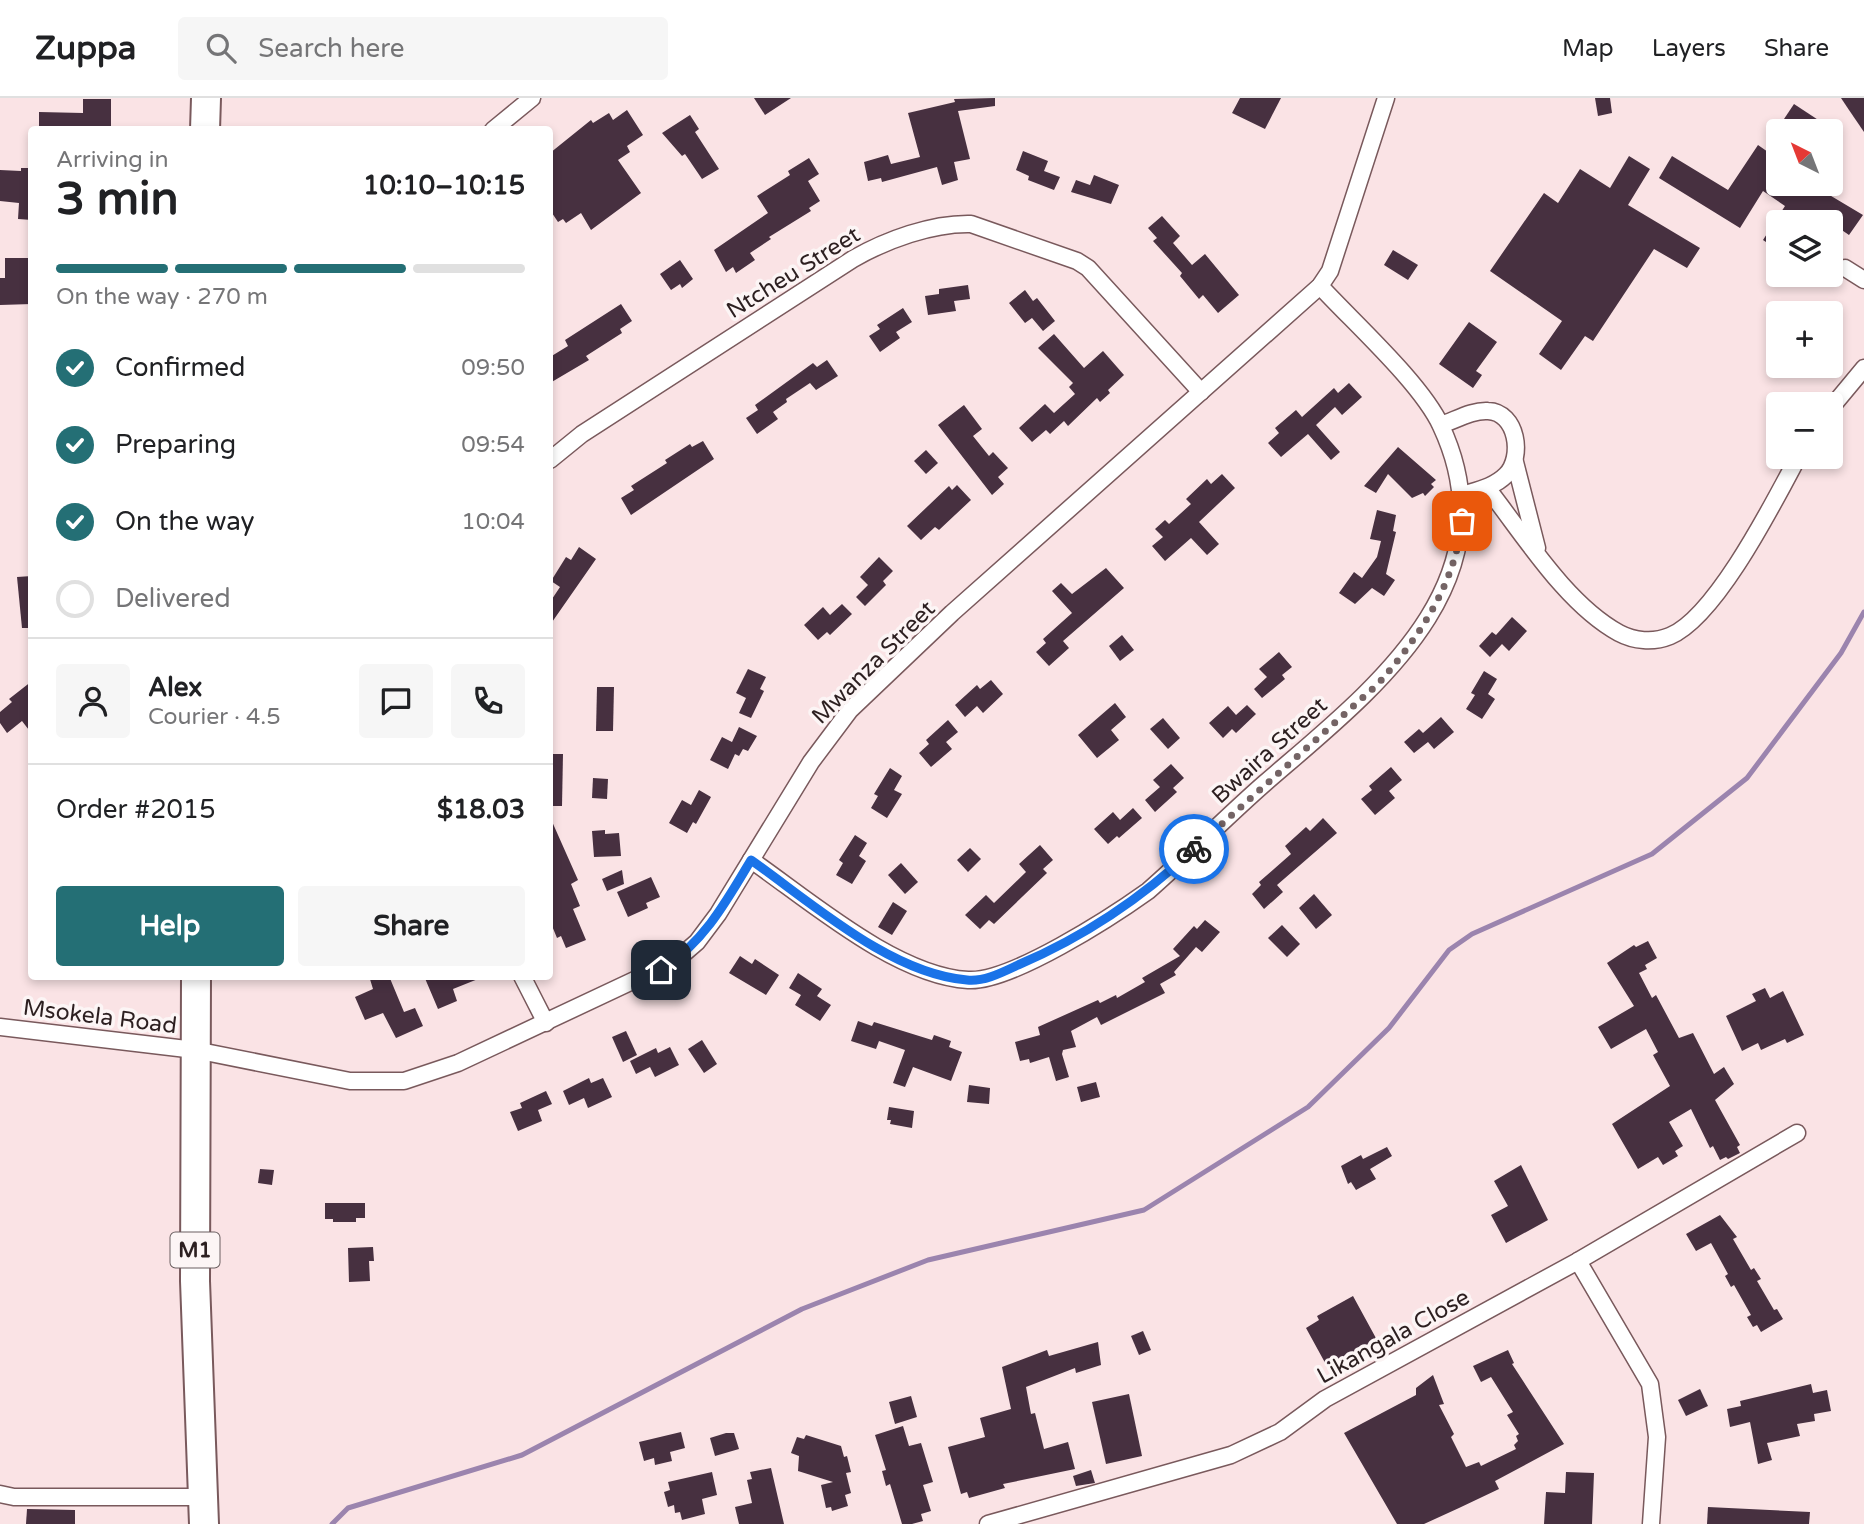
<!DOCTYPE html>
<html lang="en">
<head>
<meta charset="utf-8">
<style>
  body { margin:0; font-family:"Varela Round",sans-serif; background:#f6f6f6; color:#202124; height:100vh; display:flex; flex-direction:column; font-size:26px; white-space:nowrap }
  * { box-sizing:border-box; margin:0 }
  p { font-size:23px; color:#757577 }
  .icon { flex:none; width:38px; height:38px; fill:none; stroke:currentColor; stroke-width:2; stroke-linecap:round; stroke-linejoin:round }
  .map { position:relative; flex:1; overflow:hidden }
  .sheet { position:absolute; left:28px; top:28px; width:525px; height:854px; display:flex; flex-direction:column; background:#fff; border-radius:7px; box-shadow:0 4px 10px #0003 }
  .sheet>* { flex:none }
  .needle { width:46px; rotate:318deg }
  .controls { position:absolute; left:1766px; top:21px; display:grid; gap:14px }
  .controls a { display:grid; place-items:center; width:77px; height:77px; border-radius:7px; background:#fff; box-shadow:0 4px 10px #0003; font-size:35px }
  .pin { position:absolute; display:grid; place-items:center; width:60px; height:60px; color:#fff; margin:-30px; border-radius:14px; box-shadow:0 4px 10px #0006 }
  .courier { position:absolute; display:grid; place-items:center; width:70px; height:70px; margin:-35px; border:5px solid #1a73e8; border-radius:50%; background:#fff; color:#222; box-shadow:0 2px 9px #0007 }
  .headline em { font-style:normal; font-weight:800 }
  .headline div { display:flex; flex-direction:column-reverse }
  .headline { display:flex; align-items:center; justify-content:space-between; height:119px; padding:0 28px }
  h1 { font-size:46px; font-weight:800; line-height:52px }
  .bar { display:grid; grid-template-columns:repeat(4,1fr); gap:10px 7px; align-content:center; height:84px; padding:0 28px }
  .bar i { height:9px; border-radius:5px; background:#e0e0e0 }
  .bar .on { background:#246f75 }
  .bar p { grid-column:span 4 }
  .line { display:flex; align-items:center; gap:18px; padding:0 28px; border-top:2px solid #e0e0e0 }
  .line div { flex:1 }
  .round { display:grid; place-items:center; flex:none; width:74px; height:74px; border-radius:7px; background:#f6f6f6 }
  ol { padding:0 28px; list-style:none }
  li { display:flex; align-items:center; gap:21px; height:77px }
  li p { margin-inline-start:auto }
  li .icon { padding:7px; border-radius:50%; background:#246f75; color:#fff; stroke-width:4 }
  li:last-child { color:#757577 }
  li i { width:38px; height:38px; border:4px solid #e0e0e0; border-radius:50% }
  .button { display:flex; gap:14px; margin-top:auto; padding:14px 28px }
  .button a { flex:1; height:80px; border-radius:7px; background:#246f75; color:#fff; font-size:28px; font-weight:800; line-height:80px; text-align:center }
  .button a+a { background:#f6f6f6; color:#202124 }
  header { display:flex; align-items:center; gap:42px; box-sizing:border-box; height:98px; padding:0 35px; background:#fff; border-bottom:2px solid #e0e0e0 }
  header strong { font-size:33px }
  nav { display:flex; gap:38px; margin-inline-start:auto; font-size:24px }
  .search { width:490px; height:63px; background:#f6f6f6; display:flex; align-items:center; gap:18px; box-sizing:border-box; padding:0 24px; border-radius:7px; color:#757577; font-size:26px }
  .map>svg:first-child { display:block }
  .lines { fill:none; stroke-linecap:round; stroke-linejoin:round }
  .stream { stroke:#9b84ae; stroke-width:5 }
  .building { fill:#473040 }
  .street-casing { stroke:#79595c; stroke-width:19 }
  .highway-casing { stroke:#79595c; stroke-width:32 }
  .street { stroke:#fff; stroke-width:16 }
  .highway { stroke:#fff; stroke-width:28 }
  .done { stroke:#746465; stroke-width:7; stroke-dasharray:0 12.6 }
  .route { stroke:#1a73e8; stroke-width:9 }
  .labels { text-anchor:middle; stroke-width:7; stroke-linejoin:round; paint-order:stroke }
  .shield { fill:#fcf5f5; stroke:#6a5f60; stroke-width:2 }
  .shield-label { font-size:21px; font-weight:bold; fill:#2c1f20 }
  .street-label { font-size:23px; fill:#2c1f20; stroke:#fcf5f5 }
</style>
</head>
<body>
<header>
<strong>Zuppa</strong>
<div class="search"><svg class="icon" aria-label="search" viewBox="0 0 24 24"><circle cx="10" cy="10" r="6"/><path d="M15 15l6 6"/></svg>Search here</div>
<nav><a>Map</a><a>Layers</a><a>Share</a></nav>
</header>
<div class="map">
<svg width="1864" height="1426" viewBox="0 0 1864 1426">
  <rect width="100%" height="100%" fill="#fae3e5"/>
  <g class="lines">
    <polyline class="stream" points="332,1426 348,1410 522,1357 802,1211 928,1162 1144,1112 1308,1009 1389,930 1449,852 1472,836 1652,756 1747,680 1841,555 1864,514"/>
  </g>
  <g class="building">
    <polygon points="754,0 791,0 765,17"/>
    <polygon points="995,0 995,8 958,13 970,61 954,64 958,82 942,87 937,69 882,84 881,80 868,83 864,64 888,57 891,66 920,59 908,15 955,4 954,1"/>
    <polygon points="1240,0 1281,0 1265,31 1232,15"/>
    <polygon points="1595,0 1610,0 1612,15 1598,18"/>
    <polygon points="1841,0 1864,0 1864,34 1849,12"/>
    <polygon points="83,1 111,1 111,32 39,32 39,14 83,15"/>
    <polygon points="1794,6 1835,33 1796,33 1782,24"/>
    <polygon points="627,12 643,37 627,48 630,54 618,62 641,95 591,132 581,115 566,125 563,121 558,124 550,112 550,55 591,22 593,25 609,15 613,22"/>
    <polygon points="690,17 699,31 695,34 719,71 702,81 685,56 682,58 662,35"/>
    <polygon points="1758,47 1778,61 1778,86 1811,86 1863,117 1849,137 1830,124 1778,124 1778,152 1763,142 1785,108 1763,93 1740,130 1659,80 1672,58 1728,92"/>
    <polygon points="1023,53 1048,63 1044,73 1060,79 1054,92 1028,82 1029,78 1016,72"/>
    <polygon points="1629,58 1650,71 1628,107 1700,150 1687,170 1654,151 1593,243 1585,238 1561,272 1539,256 1562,223 1490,173 1544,95 1558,105 1580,71 1610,90"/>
    <polygon points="809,60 819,76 808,83 820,103 809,110 811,113 769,139 771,141 750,155 755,162 736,175 733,169 726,174 714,152 768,115 757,98 790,77 788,73"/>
    <polygon points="21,70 32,70 32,122 18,121 19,105 0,103 0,72 21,73"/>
    <polygon points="1094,77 1119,87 1111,106 1071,94 1076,82 1090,87"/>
    <polygon points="1162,118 1180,138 1173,145 1192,167 1205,156 1239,197 1218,215 1203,197 1199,201 1180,178 1182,175 1153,143 1157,140 1148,130"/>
    <polygon points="1393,152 1418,167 1408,182 1384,167"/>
    <polygon points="5,160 32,160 32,206 0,207 0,180 5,180"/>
    <polygon points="680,162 693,181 682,190 680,186 671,192 660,176"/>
    <polygon points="968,187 970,201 954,203 956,213 928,217 925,198 939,196 939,191"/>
    <polygon points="1025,192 1033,203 1037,200 1055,223 1043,233 1032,220 1025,225 1009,205"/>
    <polygon points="621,206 632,223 620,231 622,235 586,258 589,262 550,285 550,259 568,248 565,242"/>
    <polygon points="903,210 912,224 896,234 900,240 880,254 869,238 880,231 877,227"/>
    <polygon points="1469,224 1497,244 1476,273 1482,277 1473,290 1439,266"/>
    <polygon points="1054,236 1084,270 1103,253 1124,277 1108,292 1110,295 1100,304 1097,300 1068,328 1064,323 1050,336 1046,332 1032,344 1019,330 1045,306 1054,315 1075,296 1069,289 1073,285 1038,250"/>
    <polygon points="827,262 838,278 816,292 810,285 786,301 787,304 773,314 778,321 757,336 746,320 758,312 755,307 813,265 817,269"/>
    <polygon points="1349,285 1362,299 1342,317 1335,309 1316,327 1340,354 1331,362 1308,336 1281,359 1268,345 1279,335 1275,330 1296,312 1302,319 1334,290 1338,295"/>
    <polygon points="964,307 982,331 973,338 989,358 993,354 1008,370 998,379 1004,386 992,397 938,327"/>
    <polygon points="703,343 714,361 631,417 621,400 634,392 631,388 667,365 665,362 690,346 692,349"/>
    <polygon points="1398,349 1436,382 1431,386 1434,389 1425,398 1423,395 1412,400 1388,376 1376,395 1364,388"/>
    <polygon points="926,352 938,365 926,376 914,363"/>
    <polygon points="1222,376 1235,390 1199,424 1219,446 1207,457 1191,440 1165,463 1152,448 1163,439 1155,431 1165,422 1169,426 1191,406 1186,401 1207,381 1211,386"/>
    <polygon points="957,387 971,402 939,432 935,429 921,442 907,428 949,388 952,392"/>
    <polygon points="1377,412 1396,417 1393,433 1396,434 1386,476 1395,482 1384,498 1372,490 1355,506 1339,495 1354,474 1362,480 1377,459 1381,443 1370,441"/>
    <polygon points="579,449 596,461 550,527 550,504 560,489 551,483 566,459 571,462"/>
    <polygon points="879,459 893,473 883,483 886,487 865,508 856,499 868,487 860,479"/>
    <polygon points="1106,470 1124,490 1063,543 1069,550 1049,568 1036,554 1046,545 1043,541 1072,515 1052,493 1061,485 1072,496"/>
    <polygon points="32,478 32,530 22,530 17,479"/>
    <polygon points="842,506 852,516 830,537 827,534 818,542 804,527 823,509 830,517"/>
    <polygon points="1512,519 1527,533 1509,553 1502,546 1490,559 1479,548 1492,534 1496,537"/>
    <polygon points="1122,537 1134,552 1120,563 1109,548"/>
    <polygon points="1279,554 1292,569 1282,577 1285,581 1262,600 1254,591 1267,579 1259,571"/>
    <polygon points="748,571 766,579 760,591 764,593 751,620 739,615 746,600 736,595"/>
    <polygon points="1484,573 1497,581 1488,596 1495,601 1482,621 1466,611 1475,597 1471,595"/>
    <polygon points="991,582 1003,596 983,615 977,608 965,619 955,607 977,587 980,591"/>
    <polygon points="32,583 32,636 22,623 7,635 0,625 0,614 12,604 9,601"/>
    <polygon points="597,589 614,589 613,633 596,633"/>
    <polygon points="1115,605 1126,619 1111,632 1119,642 1097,660 1078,637"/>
    <polygon points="1247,607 1256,616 1236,635 1232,631 1223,640 1209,625 1228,608 1236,617"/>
    <polygon points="1441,619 1454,634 1434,651 1428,644 1414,655 1404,644 1419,631 1423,635"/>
    <polygon points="1163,620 1180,640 1168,651 1150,631"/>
    <polygon points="948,622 958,634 946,644 952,651 931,669 919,655 929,646 926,642"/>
    <polygon points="739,629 757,638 748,653 743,651 739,658 735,656 728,671 710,662 722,639 732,644"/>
    <polygon points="550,656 563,656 562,708 550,708"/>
    <polygon points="1171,666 1184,680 1173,690 1177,694 1155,714 1145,702 1160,689 1153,682"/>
    <polygon points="1391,669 1402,682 1389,693 1395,700 1375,717 1361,701 1372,692 1369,688"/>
    <polygon points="890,670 902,678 894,692 902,696 887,720 871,710 878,698 874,696"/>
    <polygon points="593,680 608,681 607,701 592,700"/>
    <polygon points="699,692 711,699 696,726 693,724 687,735 669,725 682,702 691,707"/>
    <polygon points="1133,710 1142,720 1119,740 1117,738 1108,746 1094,731 1113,714 1120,722"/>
    <polygon points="550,719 578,782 571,786 580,808 573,811 586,842 566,850 561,838 557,840 550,823"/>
    <polygon points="1323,720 1337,735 1277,787 1283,794 1264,811 1252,796 1261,787 1259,784 1291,756 1285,748 1306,729 1310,733"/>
    <polygon points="605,732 605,736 619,735 621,758 594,759 592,733"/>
    <polygon points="855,737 867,745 859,758 866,763 852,786 836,777 843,765 839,762"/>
    <polygon points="1040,747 1053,762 1043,771 1047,775 994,826 989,822 980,831 965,817 986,797 994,805 1026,774 1019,766"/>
    <polygon points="970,750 981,761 968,774 957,762"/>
    <polygon points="901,765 918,784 905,796 888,777"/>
    <polygon points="622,772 624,786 607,793 602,781"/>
    <polygon points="651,779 660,799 646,805 648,810 628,819 617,794"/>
    <polygon points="1314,796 1332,817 1316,831 1299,810"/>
    <polygon points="893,804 907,813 892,837 878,829"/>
    <polygon points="1205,822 1220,834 1202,854 1196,849 1174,874 1176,877 1160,886 1165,895 1101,927 1097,919 1071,933 1076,949 1063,952 1062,956 1069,979 1056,983 1049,959 1030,965 1029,961 1020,963 1015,944 1040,937 1038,929 1098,902 1100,905 1116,897 1117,900 1145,884 1142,880 1180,858 1173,851 1194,828 1197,831"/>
    <polygon points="1282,827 1300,846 1287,859 1268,840"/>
    <polygon points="1648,843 1657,860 1645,867 1647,871 1639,875 1652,900 1656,897 1679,940 1693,935 1714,976 1724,969 1734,986 1715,1002 1740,1047 1737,1049 1740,1055 1728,1061 1726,1059 1720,1062 1713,1048 1710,1050 1691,1011 1669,1024 1683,1048 1675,1053 1678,1058 1663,1067 1658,1059 1638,1071 1612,1026 1670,988 1653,957 1658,954 1646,931 1611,951 1598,929 1634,908 1607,865 1634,847 1636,849"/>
    <polygon points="740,858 752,866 755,861 779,877 766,897 729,875"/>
    <polygon points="798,875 822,891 817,898 831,907 820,923 795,907 801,897 789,890"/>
    <polygon points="369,878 389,878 404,914 415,910 423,928 396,940 383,915 365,922 355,899 373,891"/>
    <polygon points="424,878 482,878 483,879 453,891 457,903 438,911"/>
    <polygon points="1765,890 1770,900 1783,893 1804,937 1787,945 1785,941 1761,952 1758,945 1742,953 1726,918 1756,903 1752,896"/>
    <polygon points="858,923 872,928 874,924 932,942 934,937 951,943 949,949 962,954 951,983 913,969 905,989 893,985 905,952 879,943 876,951 851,943"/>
    <polygon points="626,933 637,957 623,964 612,939"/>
    <polygon points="702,942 717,966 704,975 688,951"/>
    <polygon points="670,949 679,967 655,979 650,969 636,976 630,963 656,950 658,955"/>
    <polygon points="589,980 591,985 603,980 612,999 588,1010 584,1000 569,1007 563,993"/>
    <polygon points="1096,984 1100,999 1081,1004 1077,989"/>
    <polygon points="969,987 990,990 989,1006 967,1004"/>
    <polygon points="546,993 552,1006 538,1012 542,1023 518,1033 510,1014 522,1010 520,1005"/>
    <polygon points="889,1009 914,1013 912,1030 890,1026 891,1022 887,1022"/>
    <polygon points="1387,1049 1392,1058 1370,1071 1376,1081 1356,1092 1351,1084 1348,1086 1341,1068 1361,1057 1363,1061"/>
    <polygon points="1521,1067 1548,1122 1506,1145 1491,1117 1508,1108 1494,1083"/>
    <polygon points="260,1071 274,1072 272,1087 258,1085"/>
    <polygon points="325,1105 365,1105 365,1120 356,1120 356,1124 333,1124 333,1121 325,1121"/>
    <polygon points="1720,1117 1737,1139 1733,1141 1751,1172 1754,1170 1761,1181 1757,1183 1774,1212 1777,1211 1783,1221 1761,1234 1757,1227 1753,1229 1747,1219 1751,1217 1734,1187 1731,1189 1725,1178 1728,1176 1711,1145 1696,1153 1686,1136"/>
    <polygon points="373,1149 374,1163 369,1163 370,1183 349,1184 348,1150"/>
    <polygon points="1353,1198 1377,1242 1365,1248 1367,1251 1329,1272 1306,1230 1319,1222 1317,1218"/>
    <polygon points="1143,1233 1151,1252 1139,1257 1131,1238"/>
    <polygon points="1098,1244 1101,1267 1076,1275 1075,1270 1026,1289 1031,1316 1035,1315 1044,1351 1068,1344 1075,1371 1003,1386 1005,1390 969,1400 967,1394 961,1396 948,1349 985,1339 980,1320 1011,1311 1002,1269 1047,1252 1049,1258"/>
    <polygon points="1508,1252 1514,1265 1512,1266 1564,1346 1495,1383 1499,1391 1459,1410 1424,1426 1397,1426 1344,1335 1416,1297 1416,1290 1433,1277 1444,1306 1439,1307 1454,1336 1451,1339 1466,1369 1479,1364 1481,1368 1516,1351 1514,1347 1518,1343 1516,1338 1519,1336 1507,1317 1513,1314 1491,1279 1481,1284 1473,1268"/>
    <polygon points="1811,1286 1813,1295 1827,1292 1831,1313 1814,1316 1815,1323 1797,1326 1800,1338 1767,1345 1772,1362 1758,1366 1750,1324 1730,1329 1727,1311 1741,1308 1740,1303"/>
    <polygon points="1700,1291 1708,1308 1686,1318 1678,1302"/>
    <polygon points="1129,1296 1142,1358 1106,1366 1092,1304"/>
    <polygon points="911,1298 917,1319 895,1326 889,1304"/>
    <polygon points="903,1328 909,1348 921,1345 933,1384 923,1387 931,1413 921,1416 923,1423 912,1426 902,1426 890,1386 886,1388 882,1373 886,1372 875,1337"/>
    <polygon points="681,1334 685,1350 670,1354 672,1363 655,1367 654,1360 644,1363 639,1344"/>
    <polygon points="726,1335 734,1335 739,1351 715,1358 710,1340"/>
    <polygon points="806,1337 841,1348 844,1359 847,1358 851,1374 846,1375 851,1395 845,1397 848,1408 832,1413 831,1409 826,1410 821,1387 833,1384 798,1373 799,1358 791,1355 797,1339 804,1341"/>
    <polygon points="771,1370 784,1426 739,1426 735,1409 752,1405 747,1382 752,1381 750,1374"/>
    <polygon points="1091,1372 1095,1385 1076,1388 1073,1378"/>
    <polygon points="712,1374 717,1397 702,1401 705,1416 682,1422 680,1414 675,1415 674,1407 668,1409 664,1394 670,1392 668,1384"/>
    <polygon points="1566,1374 1594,1375 1592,1426 1544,1426 1546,1394 1565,1395"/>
    <polygon points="1708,1409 1810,1414 1809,1426 1707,1426"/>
    <polygon points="27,1411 75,1412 75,1426 26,1426"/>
  </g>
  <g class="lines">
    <g class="street-casing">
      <g id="street">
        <polyline points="493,32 532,0"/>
        <polyline points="1845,170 1864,182"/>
        <polyline points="1830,311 1864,270"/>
        <path d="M1441,327c15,-5 31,-15 47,-14 29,1 36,46 18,64 -12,12 -28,15 -44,20"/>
        <path d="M550,362l32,-26 271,-175c33,-19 79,-36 118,-35l106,37 11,7 113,124"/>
        <polyline points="1515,364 1537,450"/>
        <path d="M1487,390c37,47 79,116 132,145 15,8 34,10 51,3 46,-19 104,-134 128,-179"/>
        <path d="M751,762c58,40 145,116 217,120 42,3 145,-64 180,-89 40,-35 77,-73 117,-108 105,-91 250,-199 176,-357 -20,-43 -87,-103 -121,-140"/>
        <polyline points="522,878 546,925"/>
        <polyline points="0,929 195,952 350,983 404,983 458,965 675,863 697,844 718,816 811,664 850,612 952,515 1320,188 1330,173 1386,0"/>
        <polyline points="1578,1163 1650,1286 1657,1339 1651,1426"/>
        <polyline points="0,1396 14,1399 203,1399"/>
        <polyline points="988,1426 1231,1357 1280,1334 1325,1301 1578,1163 1797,1035"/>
      </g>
    </g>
    <g class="highway-casing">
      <g id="highway">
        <polyline points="205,32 206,0"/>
        <polyline points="196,878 195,1183 204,1426"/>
      </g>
    </g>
    <use href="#street" class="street"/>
    <use href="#highway" class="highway"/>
  </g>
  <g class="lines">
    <path class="done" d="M1194,751l184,-165c41,-47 77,-99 84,-163"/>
    <path class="route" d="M661,872c43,-28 65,-68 90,-110 61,43 140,114 216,120 17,2 36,-8 51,-15 66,-28 124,-67 176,-116"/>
  </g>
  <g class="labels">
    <rect class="shield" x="170.5" y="1134.5" width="49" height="35" rx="5"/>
    <g class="shield-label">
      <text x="195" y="1159">M1</text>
    </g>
    <g class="street-label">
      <text transform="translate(793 174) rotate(-32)" y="8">Ntcheu Street</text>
      <text transform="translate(873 564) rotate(-45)" y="8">Mwanza Street</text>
      <text transform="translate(1269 652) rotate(-42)" y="8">Bwaira Street</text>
      <text transform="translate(100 918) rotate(7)" y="8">Msokela Road</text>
      <text transform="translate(1393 1238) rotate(-29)" y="8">Likangala Close</text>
    </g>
  </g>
</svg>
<div class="controls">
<a><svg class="needle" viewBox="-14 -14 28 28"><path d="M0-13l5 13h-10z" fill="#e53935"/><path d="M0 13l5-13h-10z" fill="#757577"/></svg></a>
<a><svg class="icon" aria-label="layers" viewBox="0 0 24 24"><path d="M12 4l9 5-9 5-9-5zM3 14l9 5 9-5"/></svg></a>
<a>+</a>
<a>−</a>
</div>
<div class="pin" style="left:1462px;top:423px;background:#ea580c"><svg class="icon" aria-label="bag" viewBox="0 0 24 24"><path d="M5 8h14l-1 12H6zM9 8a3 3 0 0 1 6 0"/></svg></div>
<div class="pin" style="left:661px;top:872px;background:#1f2937"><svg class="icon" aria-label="home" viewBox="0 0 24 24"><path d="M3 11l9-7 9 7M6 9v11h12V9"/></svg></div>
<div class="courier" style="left:1194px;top:751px"><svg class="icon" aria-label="bike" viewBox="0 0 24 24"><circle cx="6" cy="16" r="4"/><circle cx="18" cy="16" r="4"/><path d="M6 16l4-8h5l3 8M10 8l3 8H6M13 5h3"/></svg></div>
<section class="sheet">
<div class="headline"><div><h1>3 min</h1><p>Arriving in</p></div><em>10:10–10:15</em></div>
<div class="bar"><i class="on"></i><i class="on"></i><i class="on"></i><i></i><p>On the way · 270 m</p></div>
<ol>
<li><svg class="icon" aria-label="check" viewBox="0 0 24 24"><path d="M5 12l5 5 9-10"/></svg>Confirmed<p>09:50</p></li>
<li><svg class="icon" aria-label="check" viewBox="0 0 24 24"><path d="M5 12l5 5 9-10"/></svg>Preparing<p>09:54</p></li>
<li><svg class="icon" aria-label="check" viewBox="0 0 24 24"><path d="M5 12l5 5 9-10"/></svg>On the way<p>10:04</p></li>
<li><i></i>Delivered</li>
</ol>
<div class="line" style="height:126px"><a class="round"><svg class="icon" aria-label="person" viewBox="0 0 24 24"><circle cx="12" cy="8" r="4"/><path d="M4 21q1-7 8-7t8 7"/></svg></a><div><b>Alex</b><p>Courier · 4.5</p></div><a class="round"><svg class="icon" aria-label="chat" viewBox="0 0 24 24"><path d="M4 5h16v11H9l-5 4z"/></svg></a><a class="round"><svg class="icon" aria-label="phone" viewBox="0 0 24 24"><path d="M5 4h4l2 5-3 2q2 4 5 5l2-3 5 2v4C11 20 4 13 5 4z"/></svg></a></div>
<div class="line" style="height:91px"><div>Order #2015</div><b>$18.03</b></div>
<div class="button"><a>Help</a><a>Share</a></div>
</section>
</div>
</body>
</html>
